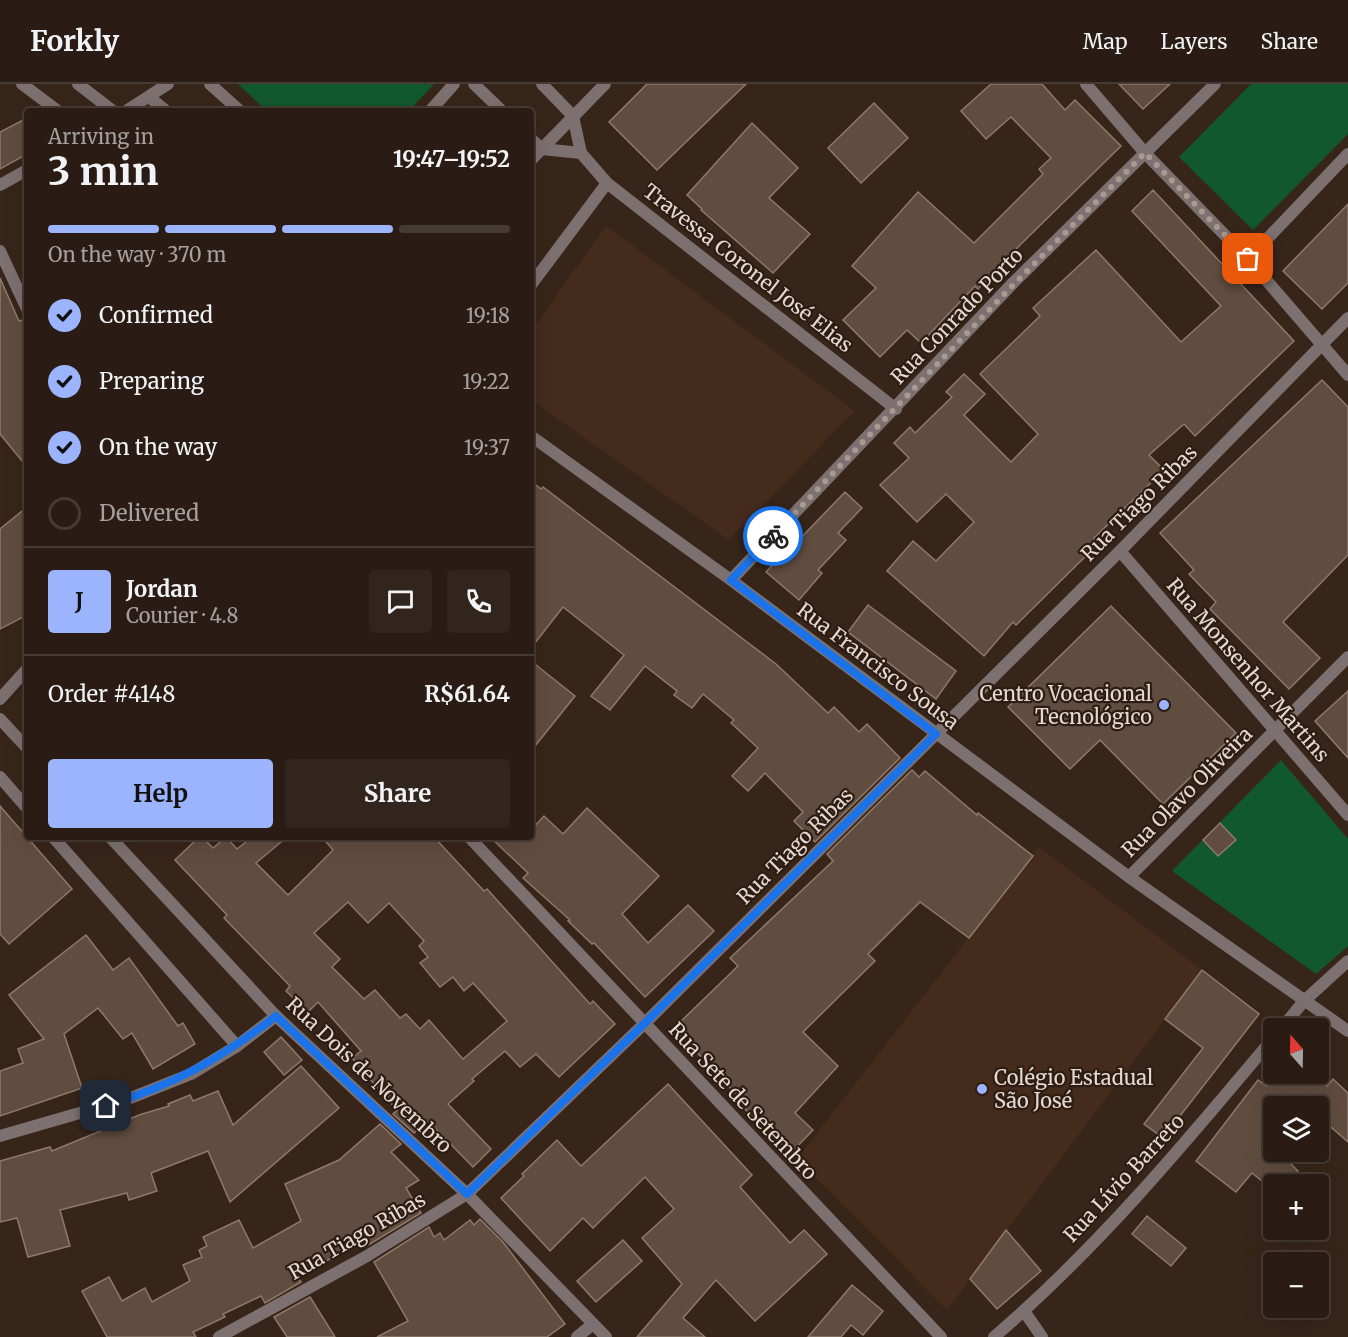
<!DOCTYPE html>
<html lang="en">
<head>
<meta charset="utf-8">
<style>
  body { margin:0; font-family:Merriweather,serif; background:#32251d; color:#f1f3f6; height:100vh; display:flex; flex-direction:column; font-size:22px; white-space:nowrap }
  * { box-sizing:border-box; margin:0 }
  p { font-size:20px; color:#a5a1a0 }
  .icon { flex:none; width:33px; height:33px; fill:none; stroke:currentColor; stroke-width:2; stroke-linecap:round; stroke-linejoin:round }
  .map { position:relative; flex:1; overflow:hidden }
  .panel { position:absolute; left:24px; top:24px; width:510px; height:732px; display:flex; flex-direction:column; background:#2a1c14; border-radius:6px; box-shadow:0 6px 24px #0002,0 0 0 2px #463a34 }
  .panel>* { flex:none }
  .needle { width:39px; rotate:340deg }
  .controls { position:absolute; left:1263px; top:934px; display:grid; gap:12px }
  .controls a { display:grid; place-items:center; width:66px; height:66px; border-radius:6px; background:#2a1c14; box-shadow:0 6px 24px #0002,0 0 0 2px #463a34; font-size:30px }
  .pin { position:absolute; display:grid; place-items:center; width:51px; height:51px; color:#fff; margin:-26px; border-radius:12px; box-shadow:0 3px 9px #0006 }
  .courier { position:absolute; display:grid; place-items:center; width:60px; height:60px; margin:-30px; border:4px solid #1a73e8; border-radius:50%; background:#fff; color:#222; box-shadow:0 2px 8px #0007 }
  .overview em { font-style:normal; font-weight:700 }
  .overview div { display:flex; flex-direction:column-reverse }
  .overview { display:flex; align-items:center; justify-content:space-between; height:102px; padding:0 24px }
  h1 { font-size:39px; font-weight:700; line-height:45px }
  .bar { display:grid; grid-template-columns:repeat(4,1fr); gap:9px 6px; align-content:center; height:72px; padding:0 24px }
  .bar i { height:8px; border-radius:4px; background:#463a34 }
  .bar .selected { background:#9bb4fd }
  .bar p { grid-column:span 4 }
  .line { display:flex; align-items:center; gap:15px; padding:0 24px; border-top:2px solid #463a34 }
  .line div { flex:1 }
  .round { display:grid; place-items:center; flex:none; width:63px; height:63px; border-radius:6px; background:#32251d }
  ol { padding:0 24px; list-style:none }
  li { display:flex; align-items:center; gap:18px; height:66px }
  li p { margin-inline-start:auto }
  li .icon { padding:6px; border-radius:50%; background:#9bb4fd; color:#111; stroke-width:4 }
  li:last-child { color:#a5a1a0 }
  li i { width:33px; height:33px; border:3px solid #463a34; border-radius:50% }
  .button { display:flex; gap:12px; margin-top:auto; padding:12px 24px }
  .button a { flex:1; height:69px; border-radius:6px; background:#9bb4fd; color:#111; font-size:24px; font-weight:700; line-height:69px; text-align:center }
  .button a+a { background:#32251d; color:#f1f3f6 }
  header { display:flex; align-items:center; gap:36px; box-sizing:border-box; height:84px; padding:0 30px; background:#2a1c14; border-bottom:2px solid #463a34 }
  header strong { font-size:28px }
  nav { display:flex; gap:33px; margin-inline-start:auto; font-size:21px }
  .map>svg:first-child { display:block }
  .built { fill:#442b1c }
  .green { fill:#12582d }
  .building { fill:#614d40; stroke:#8f796b; stroke-width:1.5; fill-rule:evenodd }
  .lines { fill:none; stroke-linecap:round; stroke-linejoin:round }
  .minor { stroke:#7d7071; stroke-width:12 }
  .tertiary { stroke:#7d7071; stroke-width:12 }
  .done { stroke:#a89991; stroke-width:6; stroke-dasharray:0 10.8 }
  .route { stroke:#1a73e8; stroke-width:8 }
  .poi-dot { fill:#9bb4fd; stroke:#2d1c11; stroke-width:2 }
  .labels { text-anchor:middle; stroke-width:4.5; stroke-linejoin:round; paint-order:stroke }
  .street-label { font-size:20px; fill:#e5d8d1; stroke:#2d1c11 }
  .poi-label { font-size:20px; fill:#e5d8d1; stroke:#2d1c11; text-anchor:end }
</style>
</head>
<body>
<header>
<strong>Forkly</strong>
<nav><a>Map</a><a>Layers</a><a>Share</a></nav>
</header>
<div class="map">
<svg width="1348" height="1253" viewBox="0 0 1348 1253">
  <rect width="100%" height="100%" fill="#38251a"/>
  <g class="built">
    <polygon points="606,142 855,327 729,456 531,316 531,247"/>
    <polygon points="1039,763 1202,886 947,1226 797,1075"/>
  </g>
  <g class="green">
    <polygon points="238,0 434,0 409,27 267,27"/>
    <polygon points="1251,0 1348,0 1348,50 1253,146 1179,73"/>
    <polygon points="1281,676 1348,755 1348,862 1316,890 1172,787"/>
  </g>
  <g class="building">
    <polygon points="647,0 746,0 657,86 609,38"/>
    <polygon points="991,0 1042,0 1065,26 1075,16 1121,62 1021,160 978,205 975,202 921,259 907,246 880,273 843,236 876,204 852,182 918,108 974,159 1043,90 1039,85 1051,74 1011,33 986,55 961,27"/>
    <polygon points="1119,0 1170,0 1143,25"/>
    <polygon points="874,19 908,54 861,99 828,64"/>
    <polygon points="27,34 27,70 0,85 0,48"/>
    <polygon points="752,39 798,84 769,114 810,150 773,189 701,126 702,125 687,111"/>
    <polygon points="1153,106 1294,257 1195,352 1184,340 1149,371 1164,386 1094,454 1099,459 1016,541 1013,538 984,572 887,487 913,457 936,477 974,438 946,410 917,438 880,401 909,374 894,359 910,343 915,349 952,313 946,308 964,290 985,310 964,331 1011,378 1038,350 980,290 1040,232 1033,224 1096,166 1181,258 1221,222 1132,127"/>
    <polygon points="1348,120 1348,199 1322,225 1283,187"/>
    <polygon points="0,194 19,237 23,236 27,247 27,383 0,350"/>
    <polygon points="1322,296 1348,323 1348,471 1283,538 1320,574 1289,605 1210,525 1216,518 1189,490 1194,486 1160,449"/>
    <polygon points="531,397 541,405 543,403 577,429 776,580 828,629 834,623 859,648 867,640 900,674 815,758 794,737 803,728 765,689 748,707 732,692 758,664 731,639 734,636 703,610 692,624 674,611 677,607 645,582 610,626 591,612 624,571 563,523 531,564"/>
    <polygon points="845,408 862,424 838,449 846,456 818,486 822,489 799,516 766,488 791,461 792,463"/>
    <polygon points="27,423 27,531 0,545 0,445"/>
    <polygon points="868,521 956,587 936,615 848,548"/>
    <polygon points="1111,522 1236,649 1163,720 1100,656 1070,685 1008,623"/>
    <polygon points="531,577 575,612 531,667"/>
    <polygon points="1348,607 1348,674 1315,637"/>
    <polygon points="912,686 919,693 925,687 977,731 978,729 1033,772 969,854 920,818 868,870 875,877 803,948 838,982 795,1029 813,1046 791,1069 744,1024 747,1022 674,944 738,882 730,874 833,777 827,770"/>
    <polygon points="0,722 72,805 9,860 0,850"/>
    <polygon points="587,724 659,792 622,830 648,859 688,821 714,847 645,913 594,859 592,860 568,837 570,836 523,794 528,789 490,753 531,753 531,746 544,732 563,750"/>
    <polygon points="1220,739 1236,756 1218,772 1203,756"/>
    <path d="M199,753h3l11,11 13,-11 11,12 15,-12h35l-31,26 32,32 45,-45 -11,-13h112l50,54 3,-2 103,115 3,-3 22,23 -56,53 -23,-23 -16,13 -15,-16 -33,28 2,2 -26,23 43,45 -18,18 -45,-46 -14,12 -21,-19 4,-4 -45,-52 9,-7 -43,-49 -10,10 -22,-21 4,-5 -66,-68 3,-3 -52,-55zM348,818l20,21 21,-20 35,38 -5,5 9,11 -8,6 20,24 13,-10 11,14 9,-8 34,38 -44,38 -34,-39 -9,9 -14,-15 -6,4 -25,-28 -11,9 -32,-32 8,-8 -26,-26z"/>
    <polygon points="86,851 113,886 129,874 178,942 183,939 195,960 153,985 132,949 123,955 98,924 64,950 82,1004 0,1032 0,987 23,979 18,965 44,955 9,911"/>
    <polygon points="1202,886 1259,930 1163,1054 1144,1040 1203,964 1165,935"/>
    <polygon points="281,953 302,976 284,991 264,968"/>
    <polygon points="301,982 339,1024 230,1118 208,1067 151,1089 157,1107 129,1116 127,1109 60,1126 70,1162 28,1173 17,1134 0,1138 0,1077 50,1063 52,1067 139,1031 169,1022 168,1020 190,1011 193,1017 218,1007 233,1041"/>
    <polygon points="1276,990 1310,990 1327,1002 1333,995 1348,1009 1348,1058 1318,1032 1318,1023 1274,1023 1274,1068 1295,1068 1288,1077 1298,1087 1287,1101 1267,1101 1252,1089 1236,1108 1196,1077 1258,996 1267,1002"/>
    <polygon points="668,1000 752,1091 740,1103 790,1159 804,1146 827,1170 755,1237 716,1196 683,1234 705,1253 637,1253 682,1200 642,1154 674,1125 645,1093 593,1144 583,1134 550,1167 501,1114 524,1092 522,1090 557,1056 581,1082"/>
    <polygon points="380,1040 401,1060 391,1068 419,1096 406,1104 421,1129 365,1163 361,1157 298,1193 301,1198 265,1219 261,1212 223,1230 225,1233 193,1248 196,1253 107,1253 82,1207 109,1193 122,1217 145,1204 152,1218 190,1197 183,1181 202,1173 199,1166 207,1162 203,1153 239,1136 253,1164 301,1137 285,1100 339,1076"/>
    <polygon points="1147,1132 1186,1164 1171,1182 1132,1150"/>
    <polygon points="480,1135 503,1158 565,1240 547,1253 377,1253 408,1237 374,1178 429,1143 434,1153 440,1149 444,1156 470,1136 474,1141"/>
    <polygon points="1006,1146 1041,1187 997,1225 970,1195"/>
    <polygon points="623,1156 642,1177 596,1218 577,1197"/>
    <polygon points="852,1201 883,1227 863,1251 851,1241 841,1253 808,1253"/>
    <polygon points="310,1213 335,1253 287,1253 274,1233"/>
  </g>
  <g class="lines">
    <g class="minor">
      <polyline points="210,0 240,27"/>
      <polyline points="474,0 502,27"/>
      <polyline points="542,0 573,32 581,69 607,99 896,325"/>
      <polyline points="1086,0 1145,69 1248,175 1348,291"/>
      <polyline points="149,13 166,27"/>
      <polyline points="126,27 168,0"/>
      <polyline points="430,27 454,0"/>
      <polyline points="531,55 542,65 581,69"/>
      <polyline points="531,76 605,0"/>
      <polyline points="0,101 27,86"/>
      <polyline points="0,167 27,225"/>
      <polyline points="1248,175 1348,70"/>
      <polyline points="531,201 607,99"/>
      <polyline points="1120,467 1348,731"/>
      <polyline points="731,496 1013,199 1215,0"/>
      <polyline points="0,615 27,585"/>
      <polyline points="0,635 27,664"/>
      <polyline points="0,693 27,724"/>
      <polyline points="53,753 237,962"/>
      <polyline points="110,753 276,932 467,1110 606,1253"/>
      <polyline points="469,753 941,1253"/>
      <polyline points="1129,793 1348,573"/>
      <polyline points="1281,945 1304,917 1348,877"/>
      <polyline points="0,1052 128,1015 191,990 237,962 276,932"/>
      <polyline points="1024,1227 1042,1253"/>
      <polyline points="219,1253 367,1172 467,1110 644,940 936,650 1120,467 1348,234"/>
      <polyline points="577,1253 593,1240"/>
      <path d="M994,1253c104,-89 192,-195 280,-300"/>
    </g>
    <g class="tertiary">
      <polyline points="22,0 58,27"/>
      <polyline points="78,0 113,27"/>
      <polyline points="531,352 731,496 1129,793 1348,947"/>
    </g>
  </g>
  <g class="lines">
    <polyline class="done" points="773,452 1014,200 1145,69 1248,175"/>
    <path class="route" d="M106,1022c67,-21 114,-47 170,-90l191,178 177,-170 292,-290 -205,-154 42,-44"/>
  </g>
  <g class="poi-dot">
    <circle cx="1164" cy="621" r="6"/>
    <circle cx="982" cy="1005" r="6"/>
  </g>
  <g class="labels">
    <g class="street-label">
      <text transform="translate(748 184) rotate(38)" y="7">Travessa Coronel José Elias</text>
      <text transform="translate(957 232) rotate(-46)" y="7">Rua Conrado Porto</text>
      <text transform="translate(1139 419) rotate(-45)" y="7">Rua Tiago Ribas</text>
      <text transform="translate(878 582) rotate(37)" y="7">Rua Francisco Sousa</text>
      <text transform="translate(1248 586) rotate(49)" y="7">Rua Monsenhor Martins</text>
      <text transform="translate(1187 708) rotate(-45)" y="7">Rua Olavo Oliveira</text>
      <text transform="translate(795 762) rotate(-45)" y="7">Rua Tiago Ribas</text>
      <text transform="translate(369 991) rotate(43)" y="7">Rua Dois de Novembro</text>
      <text transform="translate(743 1017) rotate(47)" y="7">Rua Sete de Setembro</text>
      <text transform="translate(1124 1094) rotate(-47)" y="7">Rua Lívio Barreto</text>
      <text transform="translate(357 1152) rotate(-30)" y="7">Rua Tiago Ribas</text>
    </g>
    <g class="poi-label">
      <text x="1152" y="617">Centro Vocacional<tspan x="1152" dy="23">Tecnológico</tspan></text>
      <text x="994" y="1001" text-anchor="start">Colégio Estadual<tspan x="994" dy="23">São José</tspan></text>
    </g>
  </g>
</svg>
<div class="controls">
<a><svg class="needle" viewBox="-14 -14 28 28"><path d="M0-13l5 13h-10z" fill="#e53935"/><path d="M0 13l5-13h-10z" fill="#a5a1a0"/></svg></a>
<a><svg class="icon" aria-label="layers" viewBox="0 0 24 24"><path d="M12 4l9 5-9 5-9-5zM3 14l9 5 9-5"/></svg></a>
<a>+</a>
<a>−</a>
</div>
<div class="pin" style="left:1248px;top:175px;background:#ea580c"><svg class="icon" aria-label="bag" viewBox="0 0 24 24"><path d="M5 8h14l-1 12H6zM9 8a3 3 0 0 1 6 0"/></svg></div>
<div class="pin" style="left:106px;top:1022px;background:#1f2937"><svg class="icon" aria-label="home" viewBox="0 0 24 24"><path d="M3 11l9-7 9 7M6 9v11h12V9"/></svg></div>
<div class="courier" style="left:773px;top:452px"><svg class="icon" aria-label="bike" viewBox="0 0 24 24"><circle cx="6" cy="16" r="4"/><circle cx="18" cy="16" r="4"/><path d="M6 16l4-8h5l3 8M10 8l3 8H6M13 5h3"/></svg></div>
<section class="panel">
<div class="overview"><div><h1>3 min</h1><p>Arriving in</p></div><em>19:47–19:52</em></div>
<div class="bar"><i class="selected"></i><i class="selected"></i><i class="selected"></i><i></i><p>On the way · 370 m</p></div>
<ol>
<li><svg class="icon" aria-label="check" viewBox="0 0 24 24"><path d="M5 12l5 5 9-10"/></svg>Confirmed<p>19:18</p></li>
<li><svg class="icon" aria-label="check" viewBox="0 0 24 24"><path d="M5 12l5 5 9-10"/></svg>Preparing<p>19:22</p></li>
<li><svg class="icon" aria-label="check" viewBox="0 0 24 24"><path d="M5 12l5 5 9-10"/></svg>On the way<p>19:37</p></li>
<li><i></i>Delivered</li>
</ol>
<div class="line" style="height:108px"><b class="round" style="background:#9bb4fd;color:#111">J</b><div><b>Jordan</b><p>Courier · 4.8</p></div><a class="round"><svg class="icon" aria-label="chat" viewBox="0 0 24 24"><path d="M4 5h16v11H9l-5 4z"/></svg></a><a class="round"><svg class="icon" aria-label="phone" viewBox="0 0 24 24"><path d="M5 4h4l2 5-3 2q2 4 5 5l2-3 5 2v4C11 20 4 13 5 4z"/></svg></a></div>
<div class="line" style="height:78px"><div>Order #4148</div><b>R$61.64</b></div>
<div class="button"><a>Help</a><a>Share</a></div>
</section>
</div>
</body>
</html>
